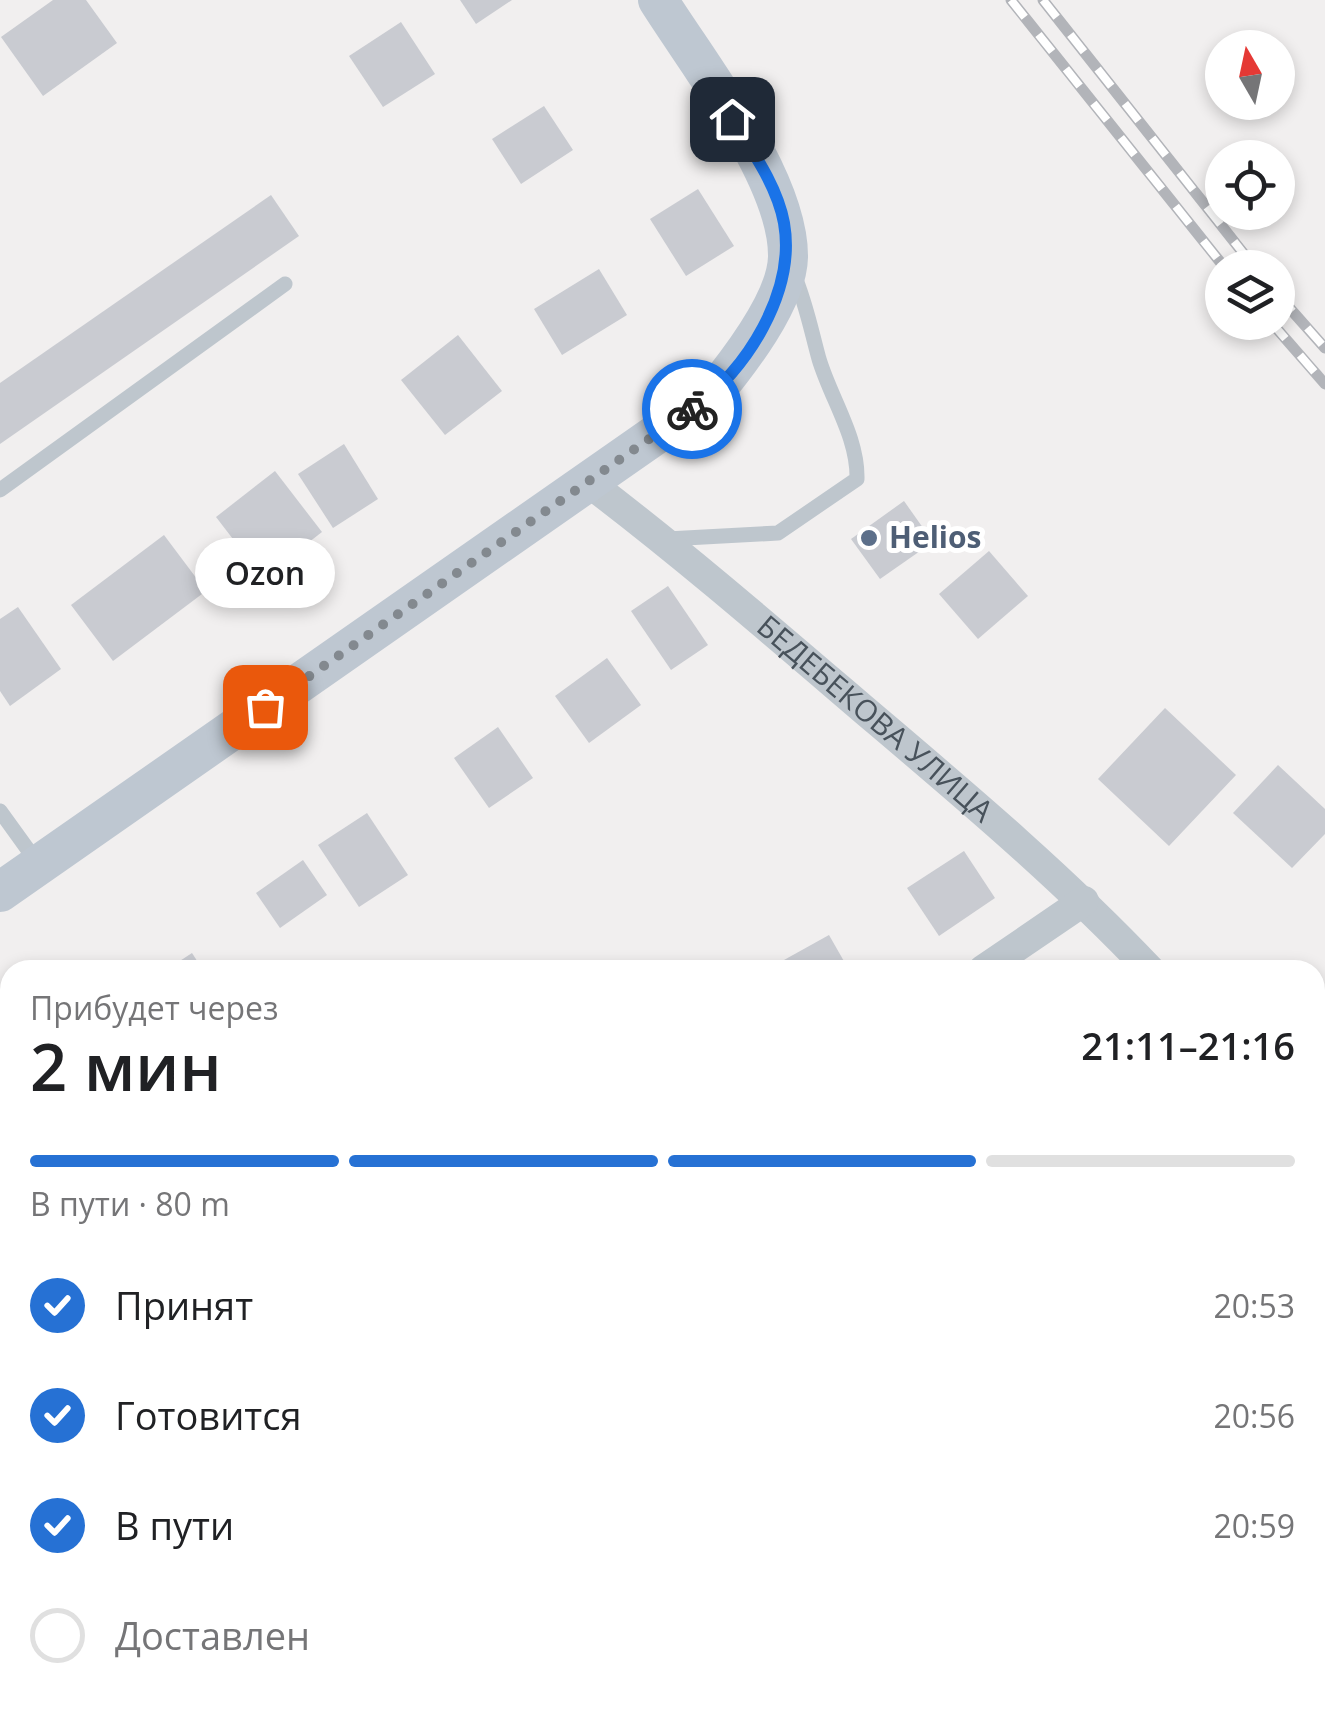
<!DOCTYPE html>
<html lang="ru">
<head>
<meta charset="utf-8">
<style>
  body { margin:0; font-family:"Open Sans",sans-serif; background:#f2f2f2; color:#202124; height:100vh; display:flex; flex-direction:column; font-size:38px; white-space:nowrap }
  * { box-sizing:border-box; margin:0 }
  p { font-size:32px; color:#757577 }
  .icon { flex:none; width:55px; height:55px; fill:none; stroke:currentColor; stroke-width:2; stroke-linecap:round; stroke-linejoin:round }
  .map { position:relative; flex:1; overflow:hidden }
  .panel { position:absolute; left:0px; top:960px; width:1325px; height:752px; display:flex; flex-direction:column; background:#fff; border-radius:30px 30px 0 0; box-shadow:0 5px 15px #0003 }
  .panel>* { flex:none }
  .needle { width:65px; rotate:351deg }
  .tools { position:absolute; left:1205px; top:30px; display:grid; gap:20px }
  .tools a { display:grid; place-items:center; width:90px; height:90px; border-radius:50%; background:#fff; box-shadow:0 5px 15px #0003; font-size:50px }
  .pin { position:absolute; display:grid; place-items:center; width:85px; height:85px; color:#fff; margin:-42px; border-radius:20px; box-shadow:0 5px 15px #0006 }
  .courier { position:absolute; display:grid; place-items:center; width:100px; height:100px; margin:-50px; border:8px solid #1a73e8; border-radius:50%; background:#fff; color:#222; box-shadow:0 2px 12px #0007 }
  .bubble { position:absolute; height:70px; border-radius:35px; background:#fff; box-shadow:0 5px 15px #0003; font-size:32px; font-weight:600; line-height:70px; text-align:center }
  .overview em { font-style:normal; font-weight:600 }
  .overview div { display:flex; flex-direction:column-reverse }
  .overview { display:flex; align-items:center; justify-content:space-between; height:170px; padding:0 30px }
  h1 { font-size:65px; font-weight:600; line-height:75px }
  .bar { display:grid; grid-template-columns:repeat(4,1fr); gap:15px 10px; align-content:center; height:120px; padding:0 30px }
  .bar i { height:12px; border-radius:8px; background:#e0e0e0 }
  .bar .current { background:#2671d4 }
  .bar p { grid-column:span 4 }
  ol { padding:0 30px; list-style:none }
  li { display:flex; align-items:center; gap:30px; height:110px }
  li p { margin-inline-start:auto }
  li .icon { padding:10px; border-radius:50%; background:#2671d4; color:#fff; stroke-width:4 }
  li:last-child { color:#757577 }
  li i { width:55px; height:55px; border:5px solid #e0e0e0; border-radius:50% }
  .map>svg:first-child { display:block }
  .building { fill:#c9cbd1 }
  .lines { fill:none; stroke-linecap:round; stroke-linejoin:round }
  .lane { stroke:#bec6cd; stroke-width:15 }
  .street { stroke:#bec6cd; stroke-width:30 }
  .secondary { stroke:#bec7d1; stroke-width:40 }
  .rail-casing { stroke:#b2b4b9; stroke-width:11 }
  .rail { stroke:#fff; stroke-width:8; stroke-dasharray:22; stroke-linecap:butt }
  .done { stroke:#83898f; stroke-width:10; stroke-dasharray:0 18 }
  .route { stroke:#1a73e8; stroke-width:12 }
  .service-dot { fill:#5c6f8a; stroke:#fff; stroke-width:4 }
  .labels { text-anchor:middle; stroke-width:10; stroke-linejoin:round; paint-order:stroke }
  .service-label { font-size:30px; font-weight:bold; fill:#4e5e75; stroke:#fff; text-anchor:start }
  .street-label { font-size:30px; fill:#48525b; stroke:#fff }
</style>
</head>
<body>
<div class="map">
<svg width="1325" height="1712" viewBox="0 0 1325 1712">
  <rect width="100%" height="100%" fill="#f1efef"/>
  <g class="building">
    <polygon points="53,0 86,0 117,43 43,96 1,37"/>
    <polygon points="460,0 512,0 476,24"/>
    <polygon points="401,22 435,74 383,107 349,56"/>
    <polygon points="544,106 573,150 521,184 492,139"/>
    <polygon points="698,189 734,246 686,276 650,219"/>
    <polygon points="271,195 299,236 0,444 0,383"/>
    <polygon points="599,269 627,315 562,355 534,309"/>
    <polygon points="458,335 502,391 445,435 401,380"/>
    <polygon points="344,444 378,499 333,528 298,474"/>
    <polygon points="275,471 322,532 263,578 216,517"/>
    <polygon points="904,501 933,542 880,579 851,539"/>
    <polygon points="164,535 206,591 113,661 71,605"/>
    <polygon points="989,551 1028,596 978,639 939,594"/>
    <polygon points="668,586 708,645 671,670 631,611"/>
    <polygon points="18,607 61,669 10,706 0,691 0,619"/>
    <polygon points="607,658 641,705 589,743 555,696"/>
    <polygon points="1165,708 1236,775 1169,846 1098,779"/>
    <polygon points="498,727 533,778 489,808 454,758"/>
    <polygon points="1278,765 1325,809 1325,834 1292,868 1233,813"/>
    <polygon points="367,813 408,875 359,907 318,845"/>
    <polygon points="964,851 995,898 939,936 907,888"/>
    <polygon points="303,860 327,895 280,928 256,893"/>
    <polygon points="829,935 849,970 766,970"/>
    <polygon points="192,953 203,970 166,970"/>
    <polygon points="3,1077 10,1087 10,1140 0,1147"/>
    <polygon points="1315,1254 1325,1264 1325,1326 1315,1316"/>
    <polygon points="1315,1353 1325,1363 1325,1371 1315,1381"/>
    <polygon points="667,1702 703,1702 717,1712 661,1712"/>
    <polygon points="865,1702 898,1702 909,1712 857,1712"/>
    <polygon points="1230,1702 1304,1702 1313,1712 1239,1712"/>
  </g>
  <g class="lines">
    <g class="lane">
      <polyline points="0,490 285,284"/>
      <path d="M667,539l111,-6 79,-54c1,-42 -26,-80 -38,-120 -8,-29 -13,-56 -25,-84"/>
      <polyline points="0,811 39,865"/>
    </g>
    <g class="street">
      <path id="s1" d="M588,482c95,72 185,150 275,227 99,84 198,167 287,261"/>
      <polyline points="983,970 1084,901"/>
      <polyline points="1315,1172 1325,1161"/>
      <polyline points="0,1618 10,1612"/>
      <polyline points="820,1712 828,1702"/>
    </g>
    <path class="secondary" d="M0,892l711,-496c27,-33 76,-95 77,-139 1,-78 -88,-190 -130,-257"/>
    <g class="rail-casing">
      <g id="rail">
        <polyline points="1011,0 1225,268"/>
        <polyline points="1043,0 1255,268"/>
        <polyline points="1278,295 1325,348"/>
        <polyline points="1271,322 1325,384"/>
      </g>
    </g>
    <use href="#rail" class="rail"/>
  </g>
  <g class="lines">
    <polyline class="done" points="265,707 692,409"/>
    <path class="route" d="M692,409c55,-38 104,-118 92,-186 -7,-38 -32,-72 -52,-104"/>
  </g>
  <circle class="service-dot" cx="869" cy="538" r="10"/>
  <g class="labels">
    <g class="service-label">
      <text x="889" y="548">Helios</text>
    </g>
    <g class="street-label">
      <text dy="10" stroke="none"><textPath href="#s1" startOffset="372">БЕДЕБЕКОВА УЛИЦА</textPath></text>
    </g>
  </g>
</svg>
<div class="tools">
<a><svg class="needle" viewBox="-14 -14 28 28"><path d="M0-13l5 13h-10z" fill="#e53935"/><path d="M0 13l5-13h-10z" fill="#757577"/></svg></a>
<a><svg class="icon" aria-label="locate" viewBox="0 0 24 24"><circle cx="12" cy="12" r="6"/><path d="M12 2v4M12 18v4M2 12h4M18 12h4"/></svg></a>
<a><svg class="icon" aria-label="layers" viewBox="0 0 24 24"><path d="M12 4l9 5-9 5-9-5zM3 14l9 5 9-5"/></svg></a>
</div>
<div class="pin" style="left:265px;top:707px;background:#ea580c"><svg class="icon" aria-label="bag" viewBox="0 0 24 24"><path d="M5 8h14l-1 12H6zM9 8a3 3 0 0 1 6 0"/></svg></div>
<div class="pin" style="left:732px;top:119px;background:#1f2937"><svg class="icon" aria-label="home" viewBox="0 0 24 24"><path d="M3 11l9-7 9 7M6 9v11h12V9"/></svg></div>
<div class="courier" style="left:692px;top:409px"><svg class="icon" aria-label="bike" viewBox="0 0 24 24"><circle cx="6" cy="16" r="4"/><circle cx="18" cy="16" r="4"/><path d="M6 16l4-8h5l3 8M10 8l3 8H6M13 5h3"/></svg></div>
<div class="bubble" style="left:195px;top:538px;width:140px">Ozon</div>
<section class="panel">
<div class="overview"><div><h1>2 мин</h1><p>Прибудет через</p></div><em>21:11–21:16</em></div>
<div class="bar"><i class="current"></i><i class="current"></i><i class="current"></i><i></i><p>В пути · 80 m</p></div>
<ol>
<li><svg class="icon" aria-label="check" viewBox="0 0 24 24"><path d="M5 12l5 5 9-10"/></svg>Принят<p>20:53</p></li>
<li><svg class="icon" aria-label="check" viewBox="0 0 24 24"><path d="M5 12l5 5 9-10"/></svg>Готовится<p>20:56</p></li>
<li><svg class="icon" aria-label="check" viewBox="0 0 24 24"><path d="M5 12l5 5 9-10"/></svg>В пути<p>20:59</p></li>
<li><i></i>Доставлен</li>
</ol>
</section>
</div>
</body>
</html>
